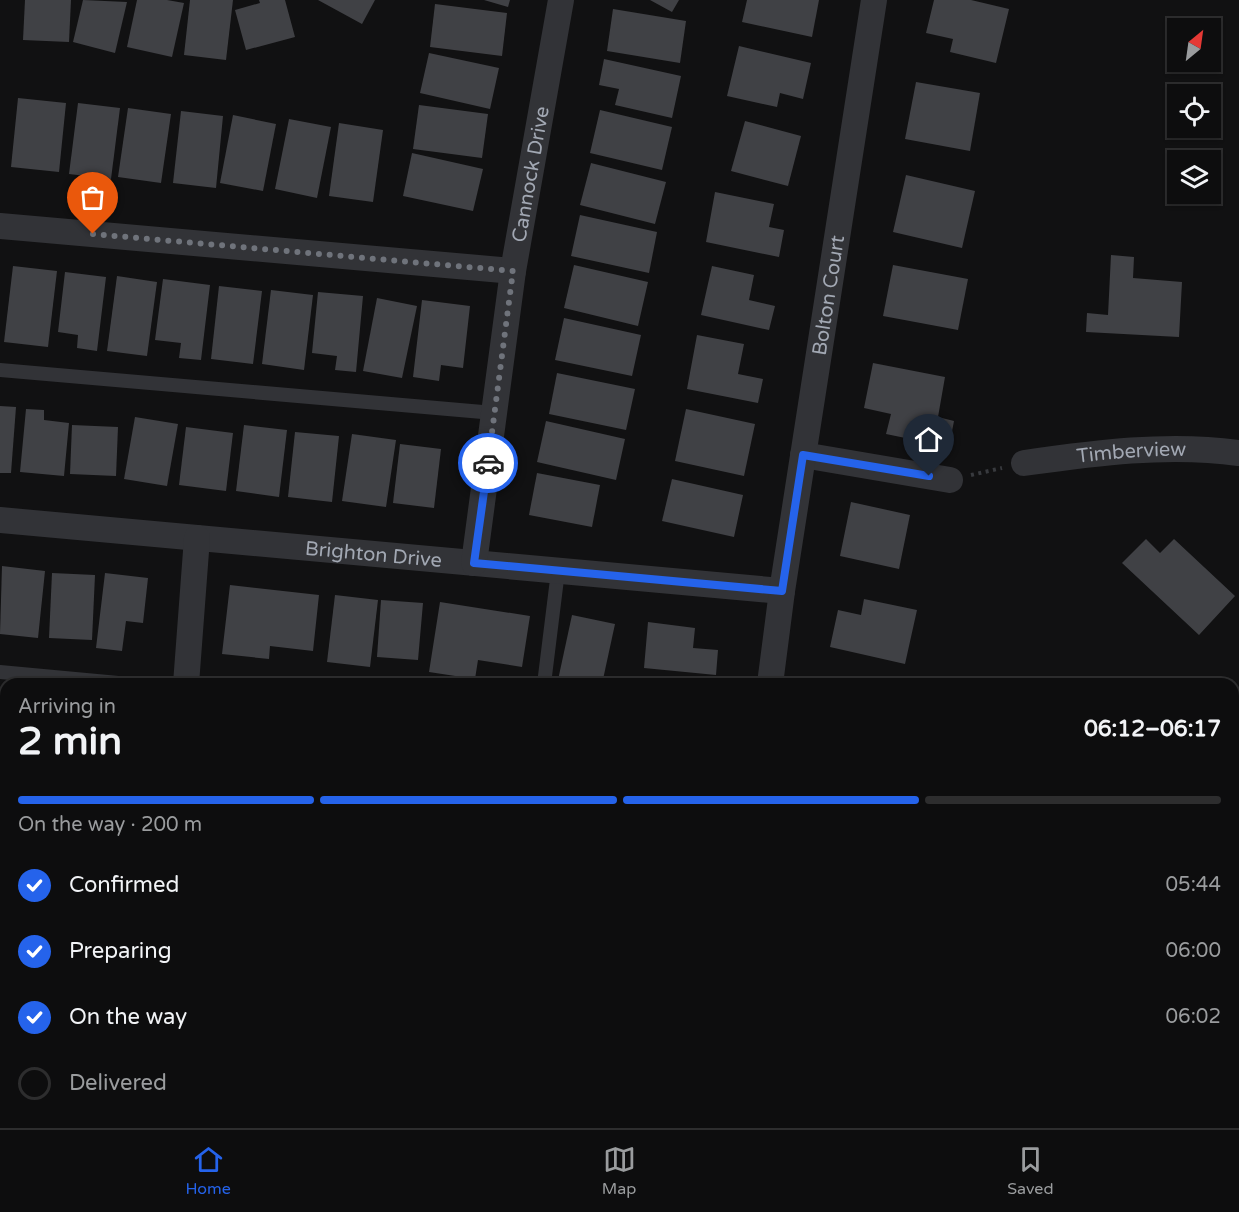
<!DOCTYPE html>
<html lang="en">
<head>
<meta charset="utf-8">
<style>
  body { margin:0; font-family:"Varela Round",sans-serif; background:#161617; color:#f1f3f6; height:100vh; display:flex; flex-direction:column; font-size:22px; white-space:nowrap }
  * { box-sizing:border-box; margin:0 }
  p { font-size:20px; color:#9a9c9e }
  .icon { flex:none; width:33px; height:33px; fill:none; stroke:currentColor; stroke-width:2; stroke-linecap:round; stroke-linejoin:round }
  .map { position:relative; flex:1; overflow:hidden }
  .panel { position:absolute; left:0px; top:678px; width:1239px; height:450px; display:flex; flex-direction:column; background:#0d0d0e; border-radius:18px 18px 0 0; box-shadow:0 2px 4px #0004,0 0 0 2px #2d2d2e }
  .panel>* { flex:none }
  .needle { width:39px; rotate:29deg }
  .tools { position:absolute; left:1167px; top:18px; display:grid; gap:12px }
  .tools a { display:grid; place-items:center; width:54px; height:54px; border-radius:0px; background:#0d0d0e; box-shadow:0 2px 4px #0004,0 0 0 2px #2d2d2e; font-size:30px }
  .pin { position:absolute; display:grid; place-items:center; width:51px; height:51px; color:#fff; margin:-62px -26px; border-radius:50% 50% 50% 0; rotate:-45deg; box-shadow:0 0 6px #0007 }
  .pin .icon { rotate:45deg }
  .courier { position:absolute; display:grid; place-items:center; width:60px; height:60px; margin:-30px; border:4px solid #2563eb; border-radius:50%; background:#fff; color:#222; box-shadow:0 2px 8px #0007 }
  .head em { font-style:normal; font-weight:700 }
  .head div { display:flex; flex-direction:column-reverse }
  .head { display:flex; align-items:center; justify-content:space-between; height:102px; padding:0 18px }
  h1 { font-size:39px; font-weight:700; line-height:45px }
  .bar { display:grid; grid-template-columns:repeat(4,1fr); gap:9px 6px; align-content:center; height:72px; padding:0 18px }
  .bar i { height:8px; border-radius:4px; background:#2d2d2e }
  .bar .on { background:#2563eb }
  .bar p { grid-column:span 4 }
  ol { padding:0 18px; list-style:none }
  li { display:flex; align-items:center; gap:18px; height:66px }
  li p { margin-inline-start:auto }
  li .icon { padding:6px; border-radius:50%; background:#2563eb; color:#fff; stroke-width:4 }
  li:last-child { color:#9a9c9e }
  li i { width:33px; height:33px; border:3px solid #2d2d2e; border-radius:50% }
  .tabs { display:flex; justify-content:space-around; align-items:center; height:84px; border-top:2px solid #2d2d2e; background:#0d0d0e; font-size:16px; color:#9a9c9e }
  .tabs a { display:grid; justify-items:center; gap:3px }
  .tabs .on { color:#2563eb }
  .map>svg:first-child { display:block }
  .building { fill:#404145 }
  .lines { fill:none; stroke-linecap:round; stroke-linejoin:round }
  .path { stroke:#383a3e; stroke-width:4; stroke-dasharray:3 4.5; stroke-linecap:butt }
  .lane { stroke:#323337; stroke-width:14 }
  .street { stroke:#323337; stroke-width:26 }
  .done { stroke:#6f737b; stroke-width:6; stroke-dasharray:0 10.8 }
  .route { stroke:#2563eb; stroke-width:8 }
  .labels { text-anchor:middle; stroke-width:4.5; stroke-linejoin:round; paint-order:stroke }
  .street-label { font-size:20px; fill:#a2a8b3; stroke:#0c0c0d }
</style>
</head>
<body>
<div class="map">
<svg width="1239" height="1128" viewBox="0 0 1239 1128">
  <rect width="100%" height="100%" fill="#111112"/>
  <g class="building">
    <polygon points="25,0 71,0 69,42 23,40"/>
    <polygon points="83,0 127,2 115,53 73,42"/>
    <polygon points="137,0 167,0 184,3 172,57 127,47"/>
    <polygon points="190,0 233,0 226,60 184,55"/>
    <polygon points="259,0 285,0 295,37 246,50 235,10 260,3"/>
    <polygon points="318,0 375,0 362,24"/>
    <polygon points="484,0 510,0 508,7"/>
    <polygon points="650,0 679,0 672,12"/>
    <polygon points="747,0 819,0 812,37 742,22"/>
    <polygon points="934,0 971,0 1009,9 996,63 950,52 953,39 926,33"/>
    <polygon points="435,4 507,13 502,56 430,47"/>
    <polygon points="613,9 686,21 680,63 607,51"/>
    <polygon points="739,46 811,63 803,99 780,93 777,107 727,96"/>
    <polygon points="429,53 499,68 490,109 420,93"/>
    <polygon points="604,59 681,76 672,118 615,105 619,89 599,85"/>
    <polygon points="916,82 980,93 970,151 905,139"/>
    <polygon points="18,98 66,103 59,172 11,167"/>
    <polygon points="78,103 120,108 111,179 69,174"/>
    <polygon points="419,105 488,114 482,158 413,149"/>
    <polygon points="128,108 171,114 161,183 118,177"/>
    <polygon points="600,110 672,127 662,170 590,153"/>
    <polygon points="181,111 223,116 216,188 173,183"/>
    <polygon points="233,115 276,124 263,191 220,183"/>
    <polygon points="289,119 331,127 317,198 275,189"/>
    <polygon points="745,121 801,136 788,186 731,171"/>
    <polygon points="339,123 383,130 373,202 329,196"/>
    <polygon points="412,153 483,169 473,211 403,196"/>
    <polygon points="591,163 666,182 655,224 580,205"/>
    <polygon points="906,175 975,191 962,248 893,232"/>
    <polygon points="715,192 774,204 769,227 784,230 779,257 706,242"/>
    <polygon points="580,215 657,232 649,273 571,256"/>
    <polygon points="1111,255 1134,257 1133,278 1182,282 1179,337 1086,332 1087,313 1108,315"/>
    <polygon points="574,265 648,282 638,326 564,308"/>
    <polygon points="893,265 968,279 958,330 883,316"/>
    <polygon points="13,266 57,271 48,347 4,342"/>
    <polygon points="712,266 754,275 749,300 775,306 769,330 701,315"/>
    <polygon points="65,272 106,277 97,351 77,348 78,335 58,332"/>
    <polygon points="117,276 157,282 147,356 107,351"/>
    <polygon points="163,279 210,285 201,360 179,358 181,343 155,340"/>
    <polygon points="219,286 262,291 253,364 211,359"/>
    <polygon points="271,290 313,295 304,370 262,364"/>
    <polygon points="318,292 363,296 356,372 335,370 337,356 312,353"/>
    <polygon points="377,298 417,306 402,378 363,371"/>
    <polygon points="422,300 470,306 463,368 441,365 439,381 413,377"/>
    <polygon points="564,318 641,335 632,376 555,360"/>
    <polygon points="697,335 744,344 738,374 763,379 758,403 687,389"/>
    <polygon points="873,363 945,377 938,417 954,421 949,447 886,434 891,414 864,408"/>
    <polygon points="557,373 635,389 626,430 549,414"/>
    <polygon points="0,406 16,407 11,473 0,473"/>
    <polygon points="26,409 44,410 44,420 69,423 64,476 20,472"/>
    <polygon points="686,409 755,424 744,476 675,461"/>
    <polygon points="135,417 178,424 167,486 124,479"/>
    <polygon points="546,421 625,439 616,480 537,462"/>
    <polygon points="72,425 118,427 116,476 70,474"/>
    <polygon points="244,425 287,430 279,497 236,491"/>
    <polygon points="186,427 233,433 226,491 179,485"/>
    <polygon points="295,432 339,436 332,502 288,497"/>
    <polygon points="352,434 396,440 386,507 342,501"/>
    <polygon points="400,444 441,449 434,508 393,503"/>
    <polygon points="537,473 600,485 592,527 529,515"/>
    <polygon points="672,479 743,495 734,537 662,521"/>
    <polygon points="851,502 910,515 899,569 840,556"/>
    <polygon points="1146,539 1160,553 1174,539 1235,596 1199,635 1122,563"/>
    <polygon points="2,566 45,571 38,638 0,634"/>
    <polygon points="52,573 95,575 92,640 49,638"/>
    <polygon points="105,573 148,578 143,623 126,621 122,651 96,648"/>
    <polygon points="230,585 319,595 313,651 270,646 269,659 222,654"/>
    <polygon points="335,595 378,600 370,667 327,662"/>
    <polygon points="864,599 917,610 905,664 830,647 838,610 861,615"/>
    <polygon points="381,600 423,603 418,660 377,657"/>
    <polygon points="440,602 530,616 522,667 478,660 475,679 429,672"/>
    <polygon points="572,615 615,624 602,684 575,684 558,680"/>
    <polygon points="648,622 695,628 693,648 718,650 716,675 644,668"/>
    <rect x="0" y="702" width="6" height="70"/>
    <polygon points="1234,814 1239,817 1239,925 1233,921"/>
    <polygon points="0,864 6,865 6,930 0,930"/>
    <polygon points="0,1004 6,1005 6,1048 3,1070 0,1069"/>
    <polygon points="457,1123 485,1127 485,1128 456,1128"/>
  </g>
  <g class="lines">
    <polyline class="path" points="971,475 1002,468"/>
    <g class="lane">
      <polyline points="0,370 494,413"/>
      <polyline points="0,672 129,684"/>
      <polyline points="544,684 558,571"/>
      <polyline points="0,969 6,970"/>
    </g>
    <g class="street">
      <polyline points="0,226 513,271"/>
      <polyline points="803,455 950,480"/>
      <path id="s1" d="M1024,463c71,-10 143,-20 215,-10"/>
      <path id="s2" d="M0,520l782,71"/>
      <path id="s3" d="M474,563l39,-292 48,-271"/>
      <polyline points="186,684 197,538"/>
      <path id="s4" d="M770,684l12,-93 92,-591"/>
      <polyline points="0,824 6,825"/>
      <polyline points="0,1112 6,1113"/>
      <polyline points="124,1122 199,1128"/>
      <polyline points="412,1128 413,1122"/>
    </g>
  </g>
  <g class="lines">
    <polyline class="done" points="93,234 513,271 488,463"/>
    <polyline class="route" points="488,463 474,563 782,591 803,455 929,476"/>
  </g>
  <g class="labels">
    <g class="street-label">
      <text dy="7" stroke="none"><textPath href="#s3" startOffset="393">Cannock Drive</textPath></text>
      <text dy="7" stroke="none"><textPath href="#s4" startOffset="393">Bolton Court</textPath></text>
      <text dy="7" stroke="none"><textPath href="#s1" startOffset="108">Timberview</textPath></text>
      <text dy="7" stroke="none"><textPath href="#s2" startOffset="375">Brighton Drive</textPath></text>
    </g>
  </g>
</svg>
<div class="tools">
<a><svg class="needle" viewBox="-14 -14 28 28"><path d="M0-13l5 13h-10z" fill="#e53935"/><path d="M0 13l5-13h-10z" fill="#9a9c9e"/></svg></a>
<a><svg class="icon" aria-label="locate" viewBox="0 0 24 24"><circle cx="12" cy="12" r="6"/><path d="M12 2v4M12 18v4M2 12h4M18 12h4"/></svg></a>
<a><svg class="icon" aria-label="layers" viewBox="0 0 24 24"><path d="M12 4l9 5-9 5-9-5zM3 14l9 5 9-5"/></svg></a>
</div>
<div class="pin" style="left:93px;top:234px;background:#ea580c"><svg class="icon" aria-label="bag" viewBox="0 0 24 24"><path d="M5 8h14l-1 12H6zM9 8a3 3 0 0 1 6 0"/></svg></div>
<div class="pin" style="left:929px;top:476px;background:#1f2937"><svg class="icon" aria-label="home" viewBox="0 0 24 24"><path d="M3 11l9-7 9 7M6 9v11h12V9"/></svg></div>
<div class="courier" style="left:488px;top:463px"><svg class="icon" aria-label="car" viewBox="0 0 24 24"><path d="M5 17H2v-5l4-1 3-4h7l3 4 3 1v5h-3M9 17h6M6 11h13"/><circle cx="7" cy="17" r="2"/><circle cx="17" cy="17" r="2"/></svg></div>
<section class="panel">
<div class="head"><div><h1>2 min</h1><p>Arriving in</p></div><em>06:12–06:17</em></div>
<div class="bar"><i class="on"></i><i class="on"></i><i class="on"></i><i></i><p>On the way · 200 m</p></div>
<ol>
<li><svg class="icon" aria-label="check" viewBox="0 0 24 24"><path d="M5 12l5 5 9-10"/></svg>Confirmed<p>05:44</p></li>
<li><svg class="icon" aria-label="check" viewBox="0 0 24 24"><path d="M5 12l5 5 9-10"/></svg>Preparing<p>06:00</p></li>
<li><svg class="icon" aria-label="check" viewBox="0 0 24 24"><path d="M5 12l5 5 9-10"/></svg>On the way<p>06:02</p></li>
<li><i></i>Delivered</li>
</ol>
</section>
</div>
<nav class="tabs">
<a class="on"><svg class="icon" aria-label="home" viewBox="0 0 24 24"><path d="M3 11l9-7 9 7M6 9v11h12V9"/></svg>Home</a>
<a><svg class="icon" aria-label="map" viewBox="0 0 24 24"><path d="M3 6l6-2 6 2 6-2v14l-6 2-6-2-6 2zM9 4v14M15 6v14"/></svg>Map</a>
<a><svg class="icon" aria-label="saved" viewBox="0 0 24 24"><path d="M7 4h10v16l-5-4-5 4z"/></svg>Saved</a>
</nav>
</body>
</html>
